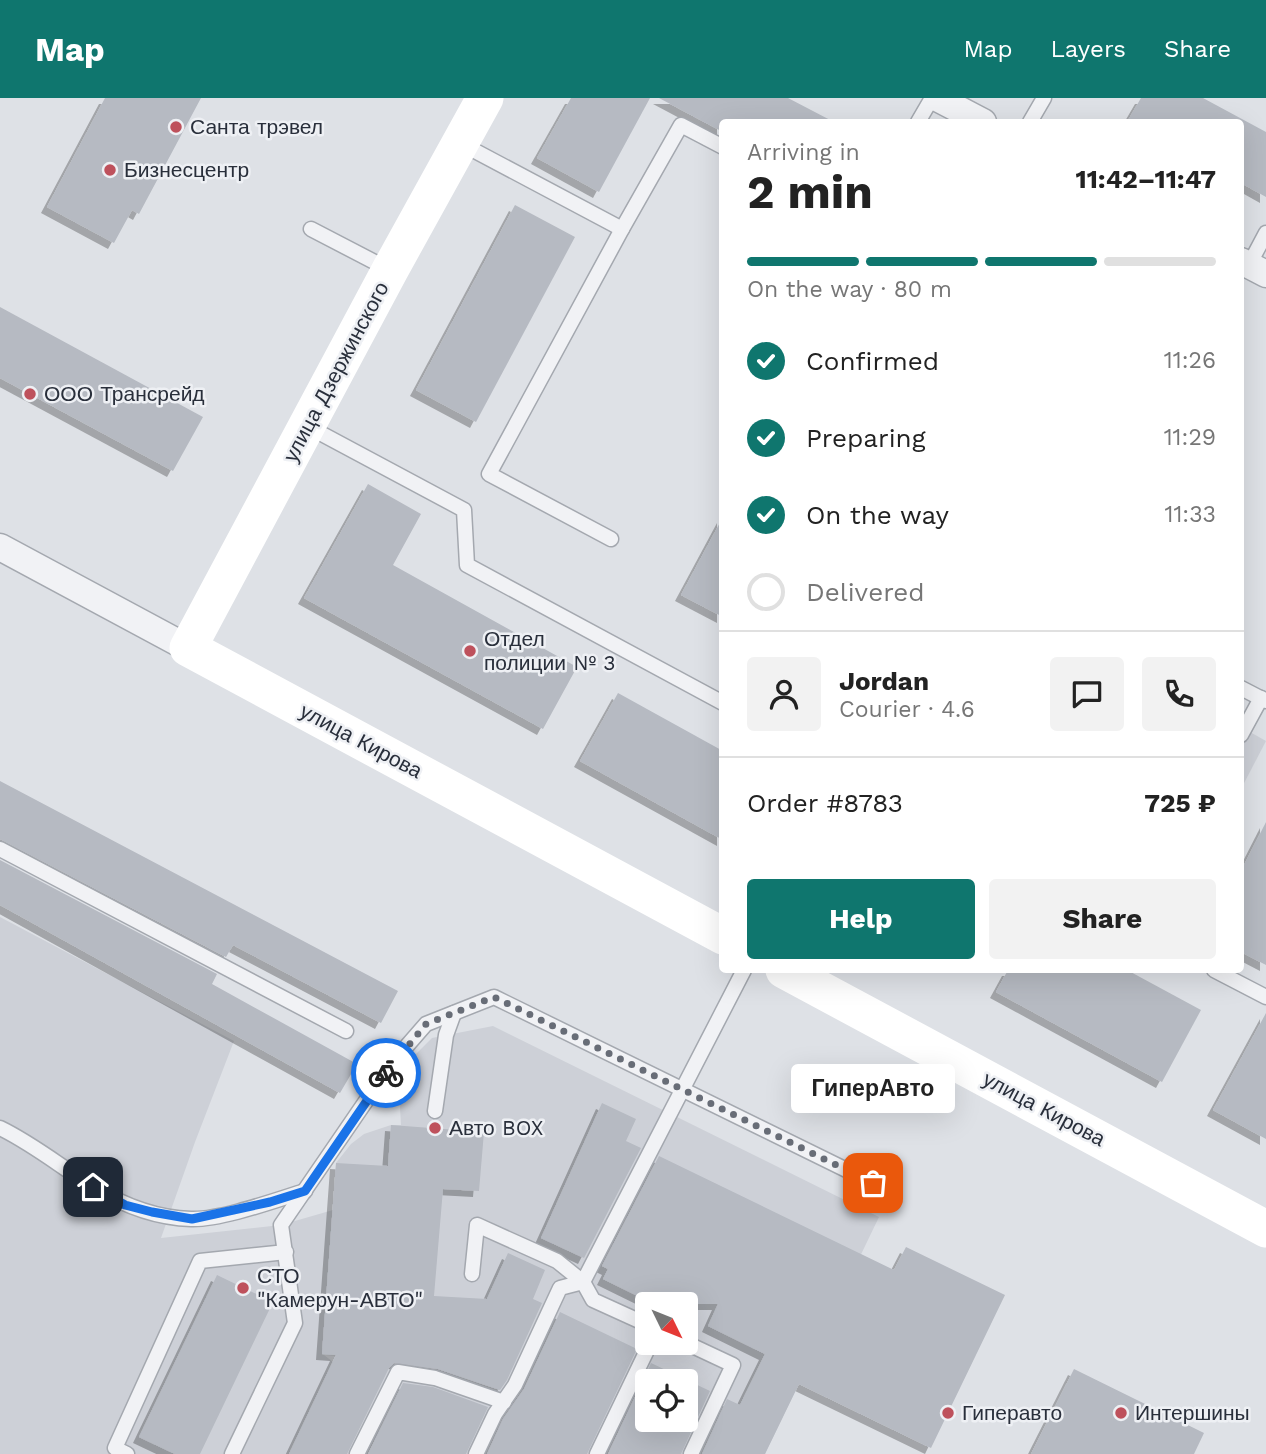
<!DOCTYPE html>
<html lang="en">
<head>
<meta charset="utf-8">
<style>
  body { margin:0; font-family:"Work Sans",sans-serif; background:#f2f2f2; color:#222; height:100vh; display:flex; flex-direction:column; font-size:26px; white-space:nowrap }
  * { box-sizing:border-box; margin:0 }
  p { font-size:23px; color:#767676 }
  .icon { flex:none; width:38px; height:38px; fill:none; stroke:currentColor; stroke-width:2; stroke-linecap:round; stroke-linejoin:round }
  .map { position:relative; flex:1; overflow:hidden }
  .details { position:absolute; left:719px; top:21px; width:525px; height:854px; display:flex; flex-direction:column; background:#fff; border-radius:7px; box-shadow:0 7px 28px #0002 }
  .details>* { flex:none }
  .needle { width:46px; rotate:133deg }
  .tools { position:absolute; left:635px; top:1194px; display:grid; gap:14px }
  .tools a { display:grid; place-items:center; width:63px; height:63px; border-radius:7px; background:#fff; box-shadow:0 7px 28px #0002; font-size:35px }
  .pin { position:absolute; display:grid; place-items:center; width:60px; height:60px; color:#fff; margin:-30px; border-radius:14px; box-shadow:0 4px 10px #0006 }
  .courier { position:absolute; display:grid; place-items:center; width:70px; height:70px; margin:-35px; border:5px solid #1a73e8; border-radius:50%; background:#fff; color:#222; box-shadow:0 2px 9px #0007 }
  .bubble { position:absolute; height:49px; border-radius:7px; background:#fff; box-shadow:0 7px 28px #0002; font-size:23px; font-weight:700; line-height:49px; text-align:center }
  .head em { font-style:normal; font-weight:700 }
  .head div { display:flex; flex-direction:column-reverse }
  .head { display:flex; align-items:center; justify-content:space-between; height:119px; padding:0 28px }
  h1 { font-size:46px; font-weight:700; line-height:52px }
  .bar { display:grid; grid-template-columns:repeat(4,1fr); gap:10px 7px; align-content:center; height:84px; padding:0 28px }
  .bar i { height:9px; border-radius:5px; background:#e0e0e0 }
  .bar .selected { background:#0f766e }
  .bar p { grid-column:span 4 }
  .line { display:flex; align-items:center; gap:18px; padding:0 28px; border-top:2px solid #e0e0e0 }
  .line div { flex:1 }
  .round { display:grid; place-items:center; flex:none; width:74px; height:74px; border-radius:7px; background:#f2f2f2 }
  ol { padding:0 28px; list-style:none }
  li { display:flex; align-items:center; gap:21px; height:77px }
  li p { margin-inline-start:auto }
  li .icon { padding:7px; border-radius:50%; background:#0f766e; color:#fff; stroke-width:4 }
  li:last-child { color:#767676 }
  li i { width:38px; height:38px; border:4px solid #e0e0e0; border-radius:50% }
  .button { display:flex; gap:14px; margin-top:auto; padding:14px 28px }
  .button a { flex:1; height:80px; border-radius:7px; background:#0f766e; color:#fff; font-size:28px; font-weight:700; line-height:80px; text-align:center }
  .button a+a { background:#f2f2f2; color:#222 }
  header { display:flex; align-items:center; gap:42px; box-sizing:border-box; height:98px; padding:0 35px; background:#0f766e; color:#fff }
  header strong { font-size:33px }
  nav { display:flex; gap:38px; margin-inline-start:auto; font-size:24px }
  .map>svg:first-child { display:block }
  .built { fill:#cdd0d7; fill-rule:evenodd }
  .building { fill:#b6bac2; fill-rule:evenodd; filter:url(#shadow) }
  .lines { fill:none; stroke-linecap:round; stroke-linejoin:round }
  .lane-casing { stroke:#a4a8af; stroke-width:17 }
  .street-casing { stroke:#a4a8af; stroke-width:29 }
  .lane { stroke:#f1f2f5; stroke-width:14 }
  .street { stroke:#f1f2f5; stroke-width:26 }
  .secondary { stroke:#fff; stroke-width:37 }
  .done { stroke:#686d77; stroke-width:7; stroke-dasharray:0 12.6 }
  .route { stroke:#1a73e8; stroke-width:9 }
  .poi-dot { fill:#be515c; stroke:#eef0f4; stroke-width:2.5 }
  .labels { text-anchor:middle; stroke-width:5; stroke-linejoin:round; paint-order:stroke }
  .poi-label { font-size:21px; fill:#292f3b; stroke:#eef0f4; text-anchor:start }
  .street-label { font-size:21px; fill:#292f3b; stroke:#eef0f4 }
</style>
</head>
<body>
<header>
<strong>Map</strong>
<nav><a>Map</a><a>Layers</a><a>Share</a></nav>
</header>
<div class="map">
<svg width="1266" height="1356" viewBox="0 0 1266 1356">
  <defs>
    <filter id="shadow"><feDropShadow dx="-6" dy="6" stdDeviation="0" flood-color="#0004"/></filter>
  </defs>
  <rect width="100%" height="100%" fill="#dee1e6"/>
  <g class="built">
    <polygon points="1241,629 1266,643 1241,691"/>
    <path d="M0,819l234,124 -39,101 -34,96 120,-13 52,-15 3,-47 15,-19 13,-10 27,-9h10l-1,-18 4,-41 28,-28 61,-12 386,191 -114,237h-765zM648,1206h38v38h-38zM324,1257l29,2 16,21 -36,-16zM648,1283h38v38h-38z"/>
  </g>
  <g class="building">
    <polygon points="105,0 201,0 139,116 132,112 114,145 47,109"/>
    <polygon points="571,0 650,0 599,94 537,60"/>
    <polygon points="659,0 788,0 834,24 723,24 723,34"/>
    <polygon points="1141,0 1203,0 1266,34 1266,99 1241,85 1241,24 1127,24"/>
    <polygon points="515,107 575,139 476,324 416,292"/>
    <polygon points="0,209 203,319 173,373 0,280"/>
    <polygon points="368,386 421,416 393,467 577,569 543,631 304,500"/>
    <polygon points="723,419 723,519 681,497"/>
    <polygon points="618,595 723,653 723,742 580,663"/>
    <polygon points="0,683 398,893 381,925 233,847 226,859 0,741"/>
    <polygon points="1266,724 1266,867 1241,854 1241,773"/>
    <polygon points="0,762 217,876 212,886 357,966 340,995 0,807"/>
    <polygon points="1008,872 1127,872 1201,912 1162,984 996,894"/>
    <polygon points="1266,915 1266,1041 1213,1012"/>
    <polygon points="602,1005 636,1021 626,1043 641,1050 584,1160 541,1140"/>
    <polygon points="391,1027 484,1034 479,1093 443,1091 434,1198 487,1201 508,1155 545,1172 533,1201 542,1205 507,1282 500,1292 438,1271 394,1265 389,1270 347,1356 289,1356 336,1257 322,1256 336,1065 388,1068"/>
    <polygon points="659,1058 894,1172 906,1149 1005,1197 931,1350 799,1286 765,1356 702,1356 727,1301 740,1307 765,1256 708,1228 718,1206 654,1206 603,1181 608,1171 602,1168"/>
    <polygon points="217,1177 273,1204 200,1356 175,1356 139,1339"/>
    <polygon points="560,1214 637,1251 587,1356 487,1356 503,1321 524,1291"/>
    <path d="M651,1265l59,28 -29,63h-73zM648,1283h38v38h-38z"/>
    <polygon points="1074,1271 1204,1335 1194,1356 1031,1356"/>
    <polygon points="403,1285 433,1289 488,1309 466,1356 368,1356"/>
  </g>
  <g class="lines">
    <g class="lane-casing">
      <g id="lane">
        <polyline points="918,24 932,0"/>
        <polyline points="1030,24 1044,0"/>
        <polyline points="460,45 622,131"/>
        <polyline points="311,131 388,171"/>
        <polyline points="1249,167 1266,135"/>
        <polyline points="307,328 464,412 467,467 723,605"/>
        <polyline points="611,441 489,376 622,131 681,27 723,49"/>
        <polyline points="1241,590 1266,603"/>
        <polyline points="1241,637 1261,600"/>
        <polyline points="0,751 346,933"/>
        <polyline points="1214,872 1266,899"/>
        <polyline points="435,1013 446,937 454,915"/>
        <path d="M0,1030c35,17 62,40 95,60 28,17 62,30 96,31 30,1 85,-19 114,-28"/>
        <polyline points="472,1176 477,1127 557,1163 583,1184 593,1202 648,1227"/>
        <polyline points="684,1244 733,1267 691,1356"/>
        <polyline points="127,1356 115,1350 200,1163 286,1154"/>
        <polyline points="232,1356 295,1225 281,1127 392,965 426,926 494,899 873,1085"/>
        <polyline points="357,1356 398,1274 435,1280 504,1304"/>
        <polyline points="476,1356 495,1316 515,1287 560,1190 583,1184 744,872"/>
        <polyline points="597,1356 651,1244"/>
      </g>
    </g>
    <g class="street-casing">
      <g id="street">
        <polyline points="937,0 983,24"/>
        <polyline points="1241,163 1266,176"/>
        <polyline points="0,449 188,550"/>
      </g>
    </g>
    <use href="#lane" class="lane"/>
    <use href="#street" class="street"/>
    <g class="secondary">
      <polyline points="485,0 390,172 188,550 723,838"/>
      <polyline points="784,872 1266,1131"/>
    </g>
  </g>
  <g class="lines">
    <polyline class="done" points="386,975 426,926 494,899 873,1085"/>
    <polyline class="route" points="93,1089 125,1107 152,1114 192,1121 270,1104 305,1093 386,975"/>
  </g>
  <g class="poi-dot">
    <circle cx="176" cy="29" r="7"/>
    <circle cx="110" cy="72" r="7"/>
    <circle cx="30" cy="296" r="7"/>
    <circle cx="470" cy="553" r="7"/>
    <circle cx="435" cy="1030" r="7"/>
    <circle cx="243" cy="1190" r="7"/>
    <circle cx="948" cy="1315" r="7"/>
    <circle cx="1121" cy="1315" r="7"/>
  </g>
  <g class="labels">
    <g class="poi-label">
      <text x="190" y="36">Санта трэвел</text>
      <text x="124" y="79">Бизнесцентр</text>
      <text x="44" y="303">ООО Трансрейд</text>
      <text x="484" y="548">Отдел<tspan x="484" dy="24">полиции № 3</tspan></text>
      <text x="449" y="1037">Авто BOX</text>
      <text x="257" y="1185">СТО<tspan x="257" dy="24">"Камерун-АВТО"</tspan></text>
      <text x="962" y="1322">Гиперавто</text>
      <text x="1135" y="1322">Интершины</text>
    </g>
    <g class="street-label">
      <text transform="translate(336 274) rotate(-62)" y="7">улица Дзержинского</text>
      <text transform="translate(361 643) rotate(28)" y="7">улица Кирова</text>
      <text transform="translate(1044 1011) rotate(28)" y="7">улица Кирова</text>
    </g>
  </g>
</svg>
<div class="tools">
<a><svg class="needle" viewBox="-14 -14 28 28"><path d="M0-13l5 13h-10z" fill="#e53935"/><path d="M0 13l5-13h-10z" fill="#767676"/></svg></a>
<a><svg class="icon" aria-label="locate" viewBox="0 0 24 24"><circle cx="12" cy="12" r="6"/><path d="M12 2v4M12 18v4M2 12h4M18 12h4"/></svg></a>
</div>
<div class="pin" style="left:873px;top:1085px;background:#ea580c"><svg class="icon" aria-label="bag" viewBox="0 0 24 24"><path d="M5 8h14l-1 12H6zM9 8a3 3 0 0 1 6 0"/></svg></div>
<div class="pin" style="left:93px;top:1089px;background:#1f2937"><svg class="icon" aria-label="home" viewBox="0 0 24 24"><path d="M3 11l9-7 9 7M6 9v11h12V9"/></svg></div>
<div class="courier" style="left:386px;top:975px"><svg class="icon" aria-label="bike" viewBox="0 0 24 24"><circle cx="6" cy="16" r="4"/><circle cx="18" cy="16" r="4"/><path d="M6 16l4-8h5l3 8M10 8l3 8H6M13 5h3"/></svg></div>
<div class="bubble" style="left:791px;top:966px;width:164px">ГиперАвто</div>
<section class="details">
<div class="head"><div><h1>2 min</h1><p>Arriving in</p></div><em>11:42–11:47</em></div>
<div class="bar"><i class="selected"></i><i class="selected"></i><i class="selected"></i><i></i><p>On the way · 80 m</p></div>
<ol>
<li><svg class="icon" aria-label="check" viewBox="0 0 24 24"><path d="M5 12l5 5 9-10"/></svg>Confirmed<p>11:26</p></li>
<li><svg class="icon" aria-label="check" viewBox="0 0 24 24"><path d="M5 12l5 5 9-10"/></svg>Preparing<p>11:29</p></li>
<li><svg class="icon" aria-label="check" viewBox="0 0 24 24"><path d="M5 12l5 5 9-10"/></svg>On the way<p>11:33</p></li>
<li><i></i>Delivered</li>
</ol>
<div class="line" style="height:126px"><a class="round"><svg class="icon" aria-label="person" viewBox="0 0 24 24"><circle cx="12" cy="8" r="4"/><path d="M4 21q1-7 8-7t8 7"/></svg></a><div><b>Jordan</b><p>Courier · 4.6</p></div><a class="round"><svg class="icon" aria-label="chat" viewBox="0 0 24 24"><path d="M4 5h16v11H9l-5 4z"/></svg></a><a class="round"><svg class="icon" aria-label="phone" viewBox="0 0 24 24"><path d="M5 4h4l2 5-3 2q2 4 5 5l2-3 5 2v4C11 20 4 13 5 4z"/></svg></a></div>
<div class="line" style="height:91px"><div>Order #8783</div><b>725 ₽</b></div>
<div class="button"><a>Help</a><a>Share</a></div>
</section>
</div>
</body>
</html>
